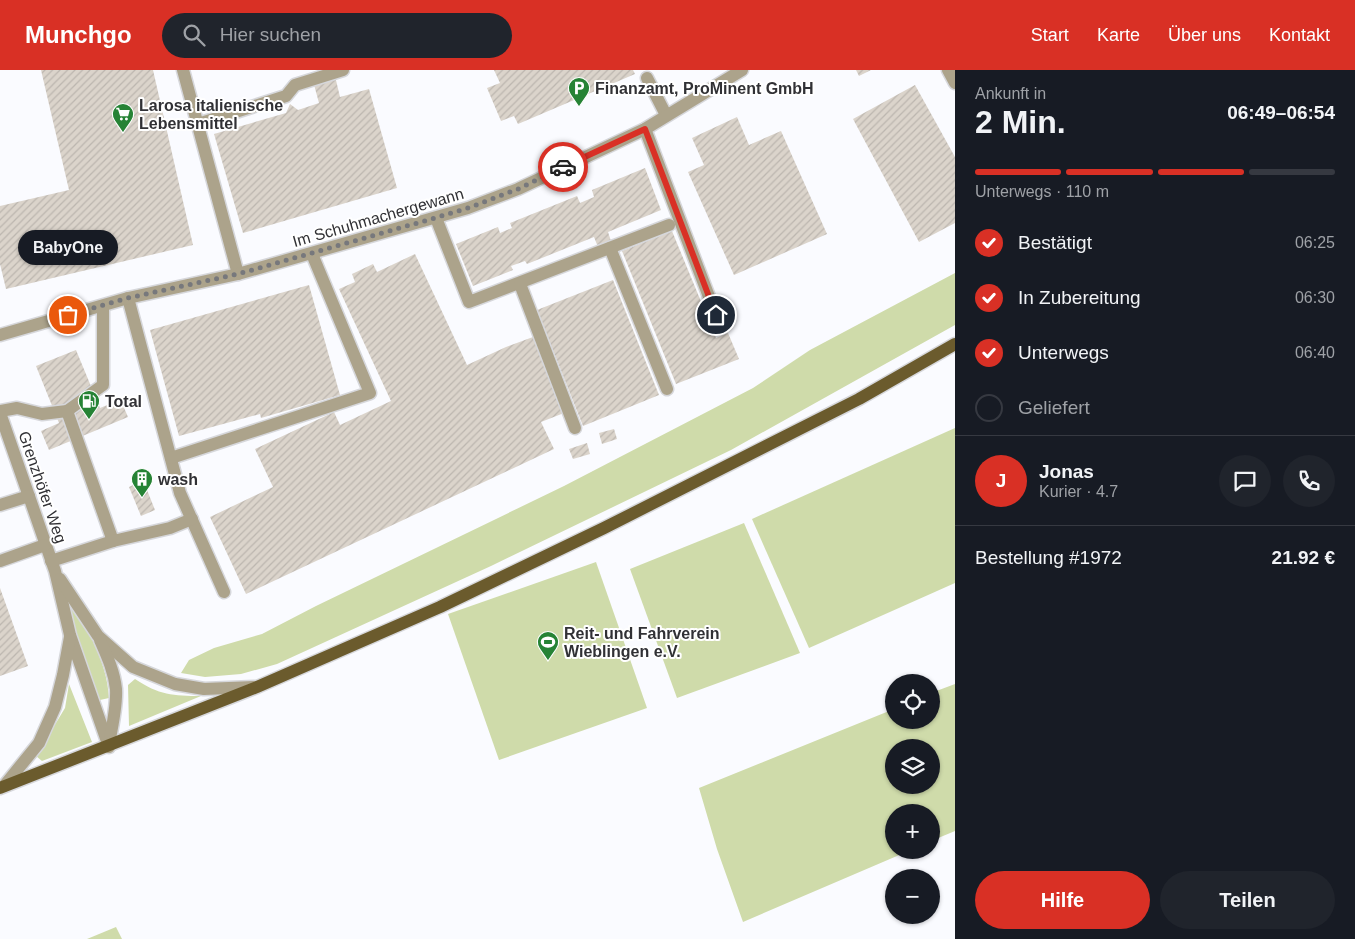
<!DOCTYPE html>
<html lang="de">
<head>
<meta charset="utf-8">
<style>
  body { margin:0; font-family:Helvetica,sans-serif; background:#20242c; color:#f1f3f6; height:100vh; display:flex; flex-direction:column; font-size:19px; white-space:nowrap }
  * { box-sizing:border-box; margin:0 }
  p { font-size:16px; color:#9ea1a6 }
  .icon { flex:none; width:28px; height:28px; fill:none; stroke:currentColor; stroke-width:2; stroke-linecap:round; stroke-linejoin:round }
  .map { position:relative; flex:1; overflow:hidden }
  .side { display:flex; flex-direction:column; background:#171b24; width:400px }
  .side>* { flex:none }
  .controls { position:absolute; left:885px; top:604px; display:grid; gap:10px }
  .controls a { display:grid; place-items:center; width:55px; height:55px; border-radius:50%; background:#171b24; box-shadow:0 1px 4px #0004; font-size:25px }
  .pin { position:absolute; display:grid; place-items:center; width:42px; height:42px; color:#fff; margin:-21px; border:2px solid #fff; border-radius:50%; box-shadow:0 1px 5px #0007 }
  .courier { position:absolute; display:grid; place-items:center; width:50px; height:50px; margin:-25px; border:4px solid #d93025; border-radius:50%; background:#fff; color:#222; box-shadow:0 1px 6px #0007 }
  .bubble { position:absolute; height:35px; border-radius:18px; background:#171b24; box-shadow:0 1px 4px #0004; font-size:16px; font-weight:600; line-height:35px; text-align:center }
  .overview em { font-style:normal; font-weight:600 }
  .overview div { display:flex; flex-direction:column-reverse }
  .overview { display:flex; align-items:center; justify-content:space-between; height:85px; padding:0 20px }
  h1 { font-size:32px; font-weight:600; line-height:38px }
  .bar { display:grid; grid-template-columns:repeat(4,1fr); gap:8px 5px; align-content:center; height:60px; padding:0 20px }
  .bar i { height:6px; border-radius:4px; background:#363941 }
  .bar .active { background:#d93025 }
  .bar p { grid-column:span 4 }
  .line { display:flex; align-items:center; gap:12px; padding:0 20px; border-top:1px solid #363941 }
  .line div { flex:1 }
  .round { display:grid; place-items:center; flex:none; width:52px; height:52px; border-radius:26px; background:#20242c }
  ol { padding:0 20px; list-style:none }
  li { display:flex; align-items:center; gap:15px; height:55px }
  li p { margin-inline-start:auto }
  li .icon { padding:5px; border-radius:50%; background:#d93025; color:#fff; stroke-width:4 }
  li:last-child { color:#9ea1a6 }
  li i { width:28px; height:28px; border:2px solid #363941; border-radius:50% }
  .cta { display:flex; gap:10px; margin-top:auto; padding:10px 20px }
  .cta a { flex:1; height:58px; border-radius:30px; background:#d93025; color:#fff; font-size:20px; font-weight:600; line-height:58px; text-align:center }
  .cta a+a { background:#20242c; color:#f1f3f6 }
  header { display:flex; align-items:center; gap:30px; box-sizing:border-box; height:70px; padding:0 25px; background:#d93025; color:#fff }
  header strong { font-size:24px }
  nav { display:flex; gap:28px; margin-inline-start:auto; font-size:18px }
  .search { width:350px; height:45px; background:#20242c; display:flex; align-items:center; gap:12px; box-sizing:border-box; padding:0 18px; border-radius:28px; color:#9ea1a6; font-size:19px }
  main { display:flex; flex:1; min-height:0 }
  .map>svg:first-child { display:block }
  .green { fill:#cfdbaa; fill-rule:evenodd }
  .building { fill:url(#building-hatch) }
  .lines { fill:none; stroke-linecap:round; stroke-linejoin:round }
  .minor-casing { stroke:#d6d7db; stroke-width:15 }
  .major-casing { stroke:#d6d7db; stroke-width:15 }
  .minor { stroke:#aca38b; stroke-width:12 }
  .major { stroke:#6b5b2d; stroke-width:12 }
  .done { stroke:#77787c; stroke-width:5; stroke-dasharray:0 9 }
  .route { stroke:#d93025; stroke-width:6 }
  .labels { text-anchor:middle; stroke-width:4; stroke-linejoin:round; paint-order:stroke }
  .poi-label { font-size:16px; font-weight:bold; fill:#313135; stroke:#fff; text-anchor:start }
  .street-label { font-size:16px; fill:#313135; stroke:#fff }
</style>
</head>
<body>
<header>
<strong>Munchgo</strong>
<div class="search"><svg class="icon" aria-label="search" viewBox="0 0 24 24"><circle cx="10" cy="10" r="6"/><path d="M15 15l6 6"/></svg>Hier suchen</div>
<nav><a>Start</a><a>Karte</a><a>Über uns</a><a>Kontakt</a></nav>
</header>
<main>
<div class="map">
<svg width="955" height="869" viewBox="0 0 955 869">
  <defs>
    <pattern id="building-hatch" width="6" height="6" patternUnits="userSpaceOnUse" patternTransform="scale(1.25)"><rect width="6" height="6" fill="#dbd4cb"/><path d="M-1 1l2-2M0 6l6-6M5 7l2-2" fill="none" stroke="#bcb6af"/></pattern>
  </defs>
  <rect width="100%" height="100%" fill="#fafbff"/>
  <g class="green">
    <polygon points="955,203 955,255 731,380 491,496 277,594 241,604 205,607 181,603 189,590 214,578 262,564 316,536 564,416 753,318 810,280"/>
    <polygon points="955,358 955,513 809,578 752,449"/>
    <polygon points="744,453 800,583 677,628 630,499"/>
    <polygon points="596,492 647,638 499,690 448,544"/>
    <path d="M64,522c21,33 43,67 45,106l-9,2 -34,-90z"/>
    <path d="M135,609c24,16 38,17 66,17l-72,30 -1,-41z"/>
    <polygon points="69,614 92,672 42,691 36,686 65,638"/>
    <path d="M955,614v147l-24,10v-29h-37v38h17l-168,72 -26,-73 -18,-61 195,-79v11h37v-27zM894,678h37v37h-37z"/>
    <polygon points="116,857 122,869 87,869"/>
  </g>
  <g class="building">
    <polygon points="41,0 153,0 193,175 6,219 0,194 0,136 69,120"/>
    <polygon points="494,0 633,0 635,4 518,54 514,46 501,51 487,18 500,13"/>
    <polygon points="856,0 871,0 859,6"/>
    <polygon points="335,6 340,27 369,19 397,118 243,163 214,64 286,43 290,34 298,40 319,33 313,11"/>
    <polygon points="915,15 955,87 955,153 919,172 853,49"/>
    <polygon points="737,47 749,75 781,61 827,164 734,205 688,102 704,95 692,68"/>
    <polygon points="645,98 661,140 608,162 611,171 598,177 594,167 527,194 525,191 511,196 513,200 473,216 456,174 498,157 500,163 512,158 510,153 577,126 580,133 594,127 592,120"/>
    <polygon points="672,161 716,268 728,263 739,289 676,314 622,181"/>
    <polygon points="415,184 467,295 506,277 533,267 564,343 541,352 554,379 246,524 210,447 273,417 255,379 334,342 340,355 391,331 339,219 355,212 352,204 373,194 377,202"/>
    <polygon points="613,210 659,325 583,356 537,240"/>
    <polygon points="309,215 340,325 261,348 260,344 179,366 150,260"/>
    <polygon points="76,280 100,338 117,331 116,327 119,326 128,347 49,380 41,361 59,353 36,296"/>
    <polygon points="614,359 617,369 602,374 599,363"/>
    <polygon points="587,373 590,384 573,389 569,379"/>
    <polygon points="143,410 155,440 141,446 129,417"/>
    <polygon points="0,518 28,596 0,606"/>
  </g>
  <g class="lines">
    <g class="minor-casing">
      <g id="minor">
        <polyline points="183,0 238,204"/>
        <polyline points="948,0 955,13"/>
        <polyline points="647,8 666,45"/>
        <polyline points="198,54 286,26 295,15 343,0"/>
        <polyline points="645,59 716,245"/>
        <polyline points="436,148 469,232 669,155"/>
        <polyline points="610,178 667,319"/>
        <polyline points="520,214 575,358"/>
        <polyline points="128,228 180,423 224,522"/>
        <polyline points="0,265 128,228 238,204 468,138 518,119 645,59 742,0"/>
        <polyline points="0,341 17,338 42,344 67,341 103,315 103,236"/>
        <polyline points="67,341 113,471"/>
        <polyline points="0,343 55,501 70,565 109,677"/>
        <polyline points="171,388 370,323 312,184"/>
        <polyline points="0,435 29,426"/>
        <polyline points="0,491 45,475"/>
        <polyline points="51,491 113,471 170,458 192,449"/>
        <polyline points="60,509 98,566 133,597 175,614 204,619 254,617"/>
        <path d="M100,570c7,16 14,31 16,49 1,18 -4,37 -7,55"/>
        <polyline points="4,716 39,673 55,637 63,605 70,567"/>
      </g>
    </g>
    <g class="major-casing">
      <polyline id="major" points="0,718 257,617 440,537 604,458 859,329 955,274"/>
    </g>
    <use href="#minor" class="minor"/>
    <use href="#major" class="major"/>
  </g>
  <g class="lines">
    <polyline class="done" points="68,245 128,228 238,204 428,150 468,138 518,119 563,97"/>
    <polyline class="route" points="563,97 645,59 716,245"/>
  </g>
  <defs>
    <g id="parking-pin" transform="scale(1.125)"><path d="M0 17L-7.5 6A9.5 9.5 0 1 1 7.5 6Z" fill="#268335" stroke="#fff"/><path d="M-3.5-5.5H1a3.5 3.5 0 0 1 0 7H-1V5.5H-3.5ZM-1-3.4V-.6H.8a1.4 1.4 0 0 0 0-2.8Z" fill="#fff"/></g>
    <g id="supermarket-pin" transform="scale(1.125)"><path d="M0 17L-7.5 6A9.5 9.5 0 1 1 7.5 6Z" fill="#268335" stroke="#fff"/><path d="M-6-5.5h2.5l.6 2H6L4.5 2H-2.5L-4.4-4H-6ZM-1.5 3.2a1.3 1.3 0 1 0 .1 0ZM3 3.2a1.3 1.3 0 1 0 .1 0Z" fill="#fff"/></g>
    <g id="fuel-pin" transform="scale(1.125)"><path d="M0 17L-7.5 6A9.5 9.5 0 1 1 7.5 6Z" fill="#268335" stroke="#fff"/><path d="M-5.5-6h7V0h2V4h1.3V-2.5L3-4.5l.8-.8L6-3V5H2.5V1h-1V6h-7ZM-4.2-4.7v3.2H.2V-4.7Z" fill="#fff"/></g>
    <g id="building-pin" transform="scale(1.125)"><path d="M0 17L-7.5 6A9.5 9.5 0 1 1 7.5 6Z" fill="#268335" stroke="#fff"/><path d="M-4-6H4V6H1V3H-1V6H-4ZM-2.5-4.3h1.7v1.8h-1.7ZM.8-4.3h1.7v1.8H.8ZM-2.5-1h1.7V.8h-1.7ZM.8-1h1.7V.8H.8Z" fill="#fff"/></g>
    <g id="stadium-pin" transform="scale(1.125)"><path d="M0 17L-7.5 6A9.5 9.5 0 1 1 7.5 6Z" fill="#268335" stroke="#fff"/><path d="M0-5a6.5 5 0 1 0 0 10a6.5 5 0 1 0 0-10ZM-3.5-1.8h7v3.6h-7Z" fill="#fff"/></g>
  </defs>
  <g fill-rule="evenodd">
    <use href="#parking-pin" x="579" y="18"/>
    <use href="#supermarket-pin" x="123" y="44"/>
    <use href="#fuel-pin" x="89" y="331"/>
    <use href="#building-pin" x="142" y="409"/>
    <use href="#stadium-pin" x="548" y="572"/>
  </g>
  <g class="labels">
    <g class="poi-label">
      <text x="595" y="24">Finanzamt, ProMinent GmbH</text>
      <text x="139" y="41">Larosa italienische<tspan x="139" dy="18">Lebensmittel</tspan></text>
      <text x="105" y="337">Total</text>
      <text x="158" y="415">wash</text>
      <text x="564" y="569">Reit- und Fahrverein<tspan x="564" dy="18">Wieblingen e.V.</tspan></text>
    </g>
    <g class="street-label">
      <text transform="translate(378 147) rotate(-16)" y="6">Im Schuhmachergewann</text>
      <text transform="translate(43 417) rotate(71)" y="6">Grenzhöfer Weg</text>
    </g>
  </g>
</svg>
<div class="controls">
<a><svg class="icon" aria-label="locate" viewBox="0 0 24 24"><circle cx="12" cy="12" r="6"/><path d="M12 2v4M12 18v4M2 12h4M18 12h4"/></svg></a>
<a><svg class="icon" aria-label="layers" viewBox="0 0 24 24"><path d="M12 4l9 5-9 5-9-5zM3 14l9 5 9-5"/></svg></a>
<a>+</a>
<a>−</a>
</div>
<div class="pin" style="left:68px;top:245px;background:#ea580c"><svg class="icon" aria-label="bag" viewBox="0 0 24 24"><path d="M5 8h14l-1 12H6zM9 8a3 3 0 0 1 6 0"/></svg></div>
<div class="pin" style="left:716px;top:245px;background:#1f2937"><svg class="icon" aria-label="home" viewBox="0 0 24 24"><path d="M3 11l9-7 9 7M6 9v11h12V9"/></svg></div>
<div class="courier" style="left:563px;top:97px"><svg class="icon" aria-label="car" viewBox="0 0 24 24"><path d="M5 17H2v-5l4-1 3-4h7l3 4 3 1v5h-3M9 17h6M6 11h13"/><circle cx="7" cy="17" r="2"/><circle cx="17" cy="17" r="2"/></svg></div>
<div class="bubble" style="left:18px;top:160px;width:100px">BabyOne</div>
</div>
<section class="side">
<div class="overview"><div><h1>2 Min.</h1><p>Ankunft in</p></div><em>06:49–06:54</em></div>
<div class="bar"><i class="active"></i><i class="active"></i><i class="active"></i><i></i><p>Unterwegs · 110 m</p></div>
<ol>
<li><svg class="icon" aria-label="check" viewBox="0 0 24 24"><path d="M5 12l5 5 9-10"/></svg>Bestätigt<p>06:25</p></li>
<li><svg class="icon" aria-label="check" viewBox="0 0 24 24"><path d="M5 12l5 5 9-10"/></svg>In Zubereitung<p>06:30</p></li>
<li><svg class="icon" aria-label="check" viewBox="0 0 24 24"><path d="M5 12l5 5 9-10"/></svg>Unterwegs<p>06:40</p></li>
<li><i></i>Geliefert</li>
</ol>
<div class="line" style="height:90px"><b class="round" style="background:#d93025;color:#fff">J</b><div><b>Jonas</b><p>Kurier · 4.7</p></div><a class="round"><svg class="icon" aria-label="chat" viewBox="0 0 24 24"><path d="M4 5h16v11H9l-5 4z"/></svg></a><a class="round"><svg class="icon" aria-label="phone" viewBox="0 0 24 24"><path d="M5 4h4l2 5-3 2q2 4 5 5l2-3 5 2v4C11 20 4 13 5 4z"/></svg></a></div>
<div class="line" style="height:65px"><div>Bestellung #1972</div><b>21.92 €</b></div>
<div class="cta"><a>Hilfe</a><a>Teilen</a></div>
</section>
</main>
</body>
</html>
